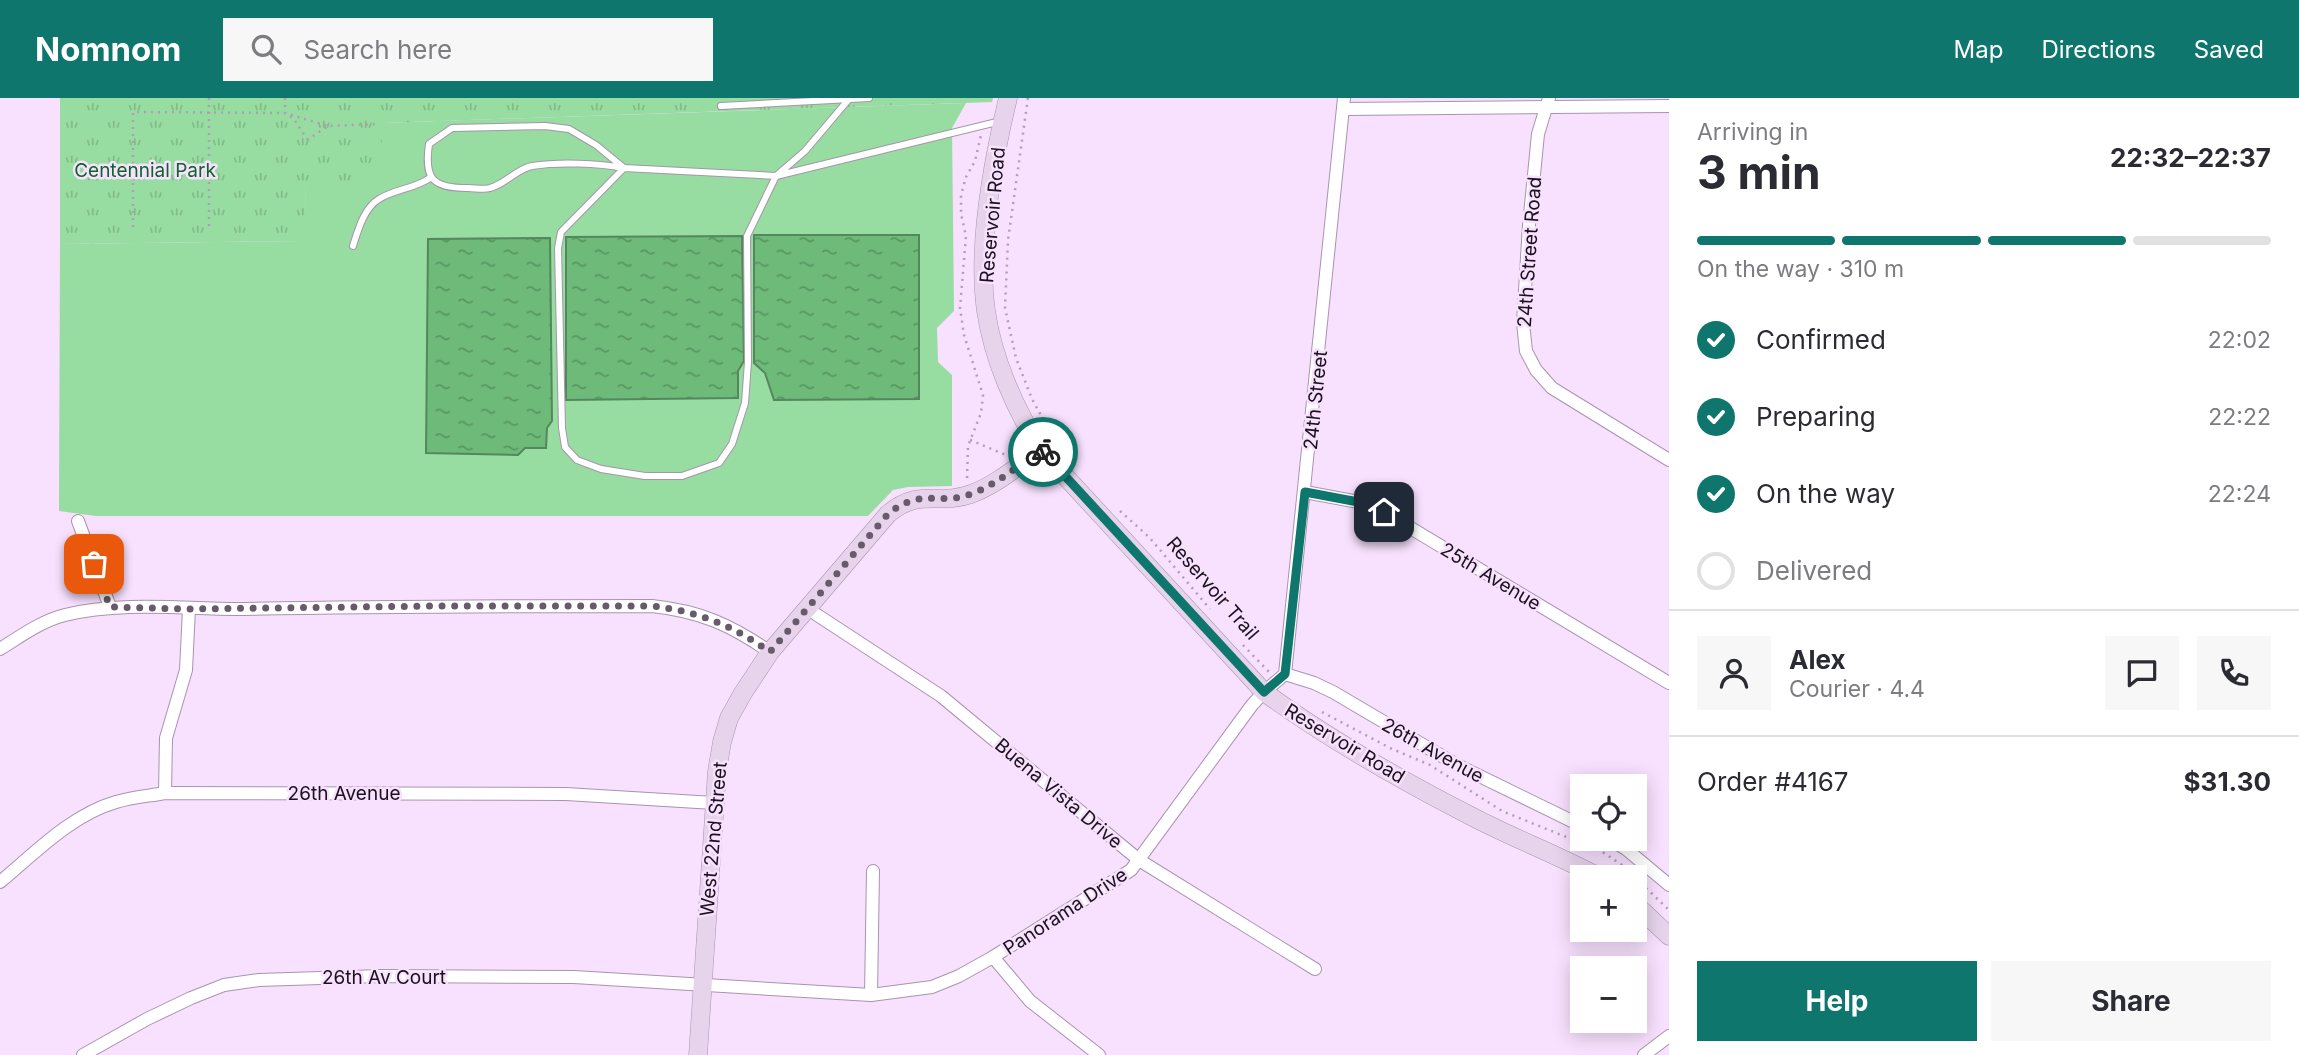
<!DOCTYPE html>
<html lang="en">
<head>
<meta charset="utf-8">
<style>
  body { margin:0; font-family:Inter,sans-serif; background:#f7f7f7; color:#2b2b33; height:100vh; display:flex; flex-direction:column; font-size:26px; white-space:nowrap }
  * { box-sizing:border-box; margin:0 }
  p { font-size:23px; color:#7c7c81 }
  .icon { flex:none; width:38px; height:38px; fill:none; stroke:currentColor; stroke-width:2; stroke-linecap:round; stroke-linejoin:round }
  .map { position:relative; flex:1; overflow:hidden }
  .drawer { display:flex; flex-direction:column; background:#fff; width:630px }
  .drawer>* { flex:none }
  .tools { position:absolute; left:1570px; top:676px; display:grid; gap:14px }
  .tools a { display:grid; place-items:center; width:77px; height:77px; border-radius:0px; background:#fff; box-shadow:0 4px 18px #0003; font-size:35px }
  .pin { position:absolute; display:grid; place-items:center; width:60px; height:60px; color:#fff; margin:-30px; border-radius:14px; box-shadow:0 4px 10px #0006 }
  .courier { position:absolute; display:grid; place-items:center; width:70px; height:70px; margin:-35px; border:5px solid #0f766e; border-radius:50%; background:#fff; color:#222; box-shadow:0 2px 9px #0007 }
  .summary em { font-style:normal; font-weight:700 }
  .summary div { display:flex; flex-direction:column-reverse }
  .summary { display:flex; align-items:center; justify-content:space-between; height:119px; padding:0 28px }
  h1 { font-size:46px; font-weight:700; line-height:52px }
  .bar { display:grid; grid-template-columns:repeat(4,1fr); gap:10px 7px; align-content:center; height:84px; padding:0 28px }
  .bar i { height:9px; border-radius:5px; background:#e1e1e2 }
  .bar .current { background:#0f766e }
  .bar p { grid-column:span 4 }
  .line { display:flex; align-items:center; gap:18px; padding:0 28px; border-top:2px solid #e1e1e2 }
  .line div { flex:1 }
  .round { display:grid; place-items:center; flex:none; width:74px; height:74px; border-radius:0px; background:#f7f7f7 }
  ol { padding:0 28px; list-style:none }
  li { display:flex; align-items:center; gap:21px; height:77px }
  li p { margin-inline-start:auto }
  li .icon { padding:7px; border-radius:50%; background:#0f766e; color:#fff; stroke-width:4 }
  li:last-child { color:#7c7c81 }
  li i { width:38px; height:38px; border:4px solid #e1e1e2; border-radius:50% }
  .primary-button { display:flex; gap:14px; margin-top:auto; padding:14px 28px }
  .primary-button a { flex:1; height:80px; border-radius:0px; background:#0f766e; color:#fff; font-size:28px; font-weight:700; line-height:80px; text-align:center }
  .primary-button a+a { background:#f7f7f7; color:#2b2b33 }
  header { display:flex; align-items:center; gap:42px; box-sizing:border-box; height:98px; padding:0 35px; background:#0f766e; color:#fff }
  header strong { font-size:33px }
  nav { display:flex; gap:38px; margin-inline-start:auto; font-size:24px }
  .search { width:490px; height:63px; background:#f7f7f7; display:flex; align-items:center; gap:18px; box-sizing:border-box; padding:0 24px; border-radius:0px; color:#7c7c81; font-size:26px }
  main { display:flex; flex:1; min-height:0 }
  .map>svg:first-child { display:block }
  .grass { fill:#97dca0; fill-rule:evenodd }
  .park { fill:url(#park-tufts) }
  .water { fill:url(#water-ripples); stroke:#54875d; stroke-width:2 }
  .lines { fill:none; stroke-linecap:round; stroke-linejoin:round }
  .lane-casing { stroke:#a894ae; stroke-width:8 }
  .street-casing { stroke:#a894ae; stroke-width:14 }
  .secondary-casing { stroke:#a894ae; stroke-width:19 }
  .path { stroke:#b19eb5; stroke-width:2.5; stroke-dasharray:2 5; stroke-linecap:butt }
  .lane { stroke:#fff; stroke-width:6 }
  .street { stroke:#fff; stroke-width:12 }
  .secondary { stroke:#e7d4ec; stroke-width:18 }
  .done { stroke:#675a6a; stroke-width:7; stroke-dasharray:0 12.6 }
  .route { stroke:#0f766e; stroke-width:9 }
  .labels { text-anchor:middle; stroke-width:5; stroke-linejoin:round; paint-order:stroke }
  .park-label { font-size:19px; fill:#0e6428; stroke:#f8e1fe }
  .street-label { font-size:19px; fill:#19111b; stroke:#f8e1fe }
</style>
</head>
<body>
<header>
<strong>Nomnom</strong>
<div class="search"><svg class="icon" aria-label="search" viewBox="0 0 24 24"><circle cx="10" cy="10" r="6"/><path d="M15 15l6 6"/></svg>Search here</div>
<nav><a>Map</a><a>Directions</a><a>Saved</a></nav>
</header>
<main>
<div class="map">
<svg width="1669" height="957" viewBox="0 0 1669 957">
  <defs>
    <pattern id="park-tufts" width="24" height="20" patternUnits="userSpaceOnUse" patternTransform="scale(1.75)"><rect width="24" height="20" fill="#97dca0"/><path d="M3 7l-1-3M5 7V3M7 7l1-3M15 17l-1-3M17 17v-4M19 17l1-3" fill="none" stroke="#82bc89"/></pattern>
    <pattern id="water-ripples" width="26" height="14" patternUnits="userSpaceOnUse" patternTransform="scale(1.75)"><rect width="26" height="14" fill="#6dba79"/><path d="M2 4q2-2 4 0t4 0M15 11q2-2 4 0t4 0" fill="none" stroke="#599662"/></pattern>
  </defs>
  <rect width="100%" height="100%" fill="#f8e1fe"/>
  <path class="grass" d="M966,5l-14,25 2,183 -17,17 1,34 14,13v111l-44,1 -15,3 -25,26h-772l-37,-5 1,-267 244,-3 2,-57 75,-61zM742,138l2,125 -6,10v27l-172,-161zM765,275l154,26 -145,1zM547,330l-1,20h-21z"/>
  <polygon class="park" points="60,0 993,0 992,4 382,25 381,86 306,86 305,143 60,146"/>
  <g class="water">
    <polygon points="754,137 919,137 919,301 774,302 765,275 754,265"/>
    <polygon points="742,138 744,263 738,273 738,300 566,302 566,139"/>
    <polygon points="550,140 552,323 547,330 546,350 525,350 518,357 426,355 428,141"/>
  </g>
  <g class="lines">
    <g class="lane-casing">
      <g id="lane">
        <polyline points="849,1 805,53 776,78 747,138 748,264 745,305 732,346 719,365 682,378 645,378 601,371 577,362 565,349 562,330 558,150 561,134 624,70 776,78 1001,23"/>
        <polyline points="721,8 869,0"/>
        <path d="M545,28l24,3 27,16 28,23c-26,-5 -66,-6 -92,-2 -16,3 -26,18 -42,22 -6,2 -15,0 -22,0 -36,0 -44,-9 -39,-44l23,-16z"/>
        <path d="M353,148c5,-16 11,-38 26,-47 16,-10 35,-10 51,-21"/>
      </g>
    </g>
    <g class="street-casing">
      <g id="street">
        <polyline points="1549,0 1538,36 1529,127 1523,225 1526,253 1536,272 1552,290 1669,362"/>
        <polyline points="1343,11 1669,8"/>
        <polyline points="1305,394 1369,406 1384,414 1669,585"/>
        <polyline points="78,423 110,509"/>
        <polyline points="808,511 941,598 1139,762 1315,871"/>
        <path d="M0,551c21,-13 41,-28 65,-34 55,-14 123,-6 180,-6 136,-3 272,-3 407,-3 48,5 79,19 118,46"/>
        <polyline points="1285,576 1314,585 1333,594 1457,667 1582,728"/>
        <polyline points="165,695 166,640 186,572 189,511"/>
        <polyline points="1608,740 1626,751 1669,787"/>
        <path d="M0,784c35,-29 71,-67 116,-80 16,-5 33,-6 49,-9l401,1 148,9"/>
        <polyline points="993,859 1030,903 1099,957"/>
        <polyline points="871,897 873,773"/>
        <polyline points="83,957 147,921 191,900 224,887 259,882 381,878 574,879 871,897 932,889 959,878 993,859 1131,772 1252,607 1264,594 1285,576 1344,0"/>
        <polyline points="1644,957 1669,938"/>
      </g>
    </g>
    <g class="secondary-casing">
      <g id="secondary">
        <path d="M1008,0c-15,62 -31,150 -22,213 7,48 29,98 55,139l223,242c63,46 133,86 203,122 43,23 89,40 132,63"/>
        <polyline points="1634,805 1669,838"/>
        <path d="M698,957l19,-284 5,-29 7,-24 14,-25 27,-41 118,-138c33,-27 50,-8 83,-20 25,-9 48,-29 70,-44"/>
      </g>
    </g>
    <g class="path">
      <polyline points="209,0 209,130"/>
      <polyline points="285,0 285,15 293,20 307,41"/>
      <polyline points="1028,0 1008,142 1005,210 1016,260 1032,301 1049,332 1075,365"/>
      <polyline points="307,42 328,28 377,26"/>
      <polyline points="133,129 133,14 285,15 328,28"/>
      <polyline points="970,342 1006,357"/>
      <polyline points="967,380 968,348 981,315 983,297 964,237 960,210 966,138 961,116 961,97 966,79 975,63 981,37"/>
      <polyline points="1120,413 1149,439 1210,511"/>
      <polyline points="1243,547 1270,575"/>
      <polyline points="1322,614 1390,650 1430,667 1502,713 1601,753 1622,767 1669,812"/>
    </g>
    <use href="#lane" class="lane"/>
    <use href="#street" class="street"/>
    <use href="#secondary" class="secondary"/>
  </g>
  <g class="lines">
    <path class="done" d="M94,466l16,43 79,2 247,-3h217c47,6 78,19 117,46l118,-138c33,-27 50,-8 83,-20 25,-9 48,-29 70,-44l2,2"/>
    <polyline class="route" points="1043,354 1264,594 1285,576 1305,394 1369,406 1384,414"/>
  </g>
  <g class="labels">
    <g class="park-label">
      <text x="145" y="79">Centennial Park</text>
    </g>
    <g class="street-label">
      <text transform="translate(992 117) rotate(-85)" y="7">Reservoir Road</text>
      <text transform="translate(1529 154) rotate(-86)" y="7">24th Street Road</text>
      <text transform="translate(1315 302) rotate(-84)" y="7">24th Street</text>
      <text transform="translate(1491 478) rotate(31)" y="7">25th Avenue</text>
      <text transform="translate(1213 490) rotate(49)" y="7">Reservoir Trail</text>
      <text transform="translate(1345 645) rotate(31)" y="7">Reservoir Road</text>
      <text transform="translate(1433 652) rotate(29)" y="7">26th Avenue</text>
      <text x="344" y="702">26th Avenue</text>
      <text transform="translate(1059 695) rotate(40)" y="7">Buena Vista Drive</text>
      <text transform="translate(713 741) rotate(-85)" y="7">West 22nd Street</text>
      <text transform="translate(1065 813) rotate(-33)" y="7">Panorama Drive</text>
      <text x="384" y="886">26th Av Court</text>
    </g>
  </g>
</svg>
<div class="tools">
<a><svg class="icon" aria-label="locate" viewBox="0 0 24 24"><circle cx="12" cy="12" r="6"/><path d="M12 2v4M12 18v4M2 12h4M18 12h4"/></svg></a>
<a>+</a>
<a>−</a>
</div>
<div class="pin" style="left:94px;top:466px;background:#ea580c"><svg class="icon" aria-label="bag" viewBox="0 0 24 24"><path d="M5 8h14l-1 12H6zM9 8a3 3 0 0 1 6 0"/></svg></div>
<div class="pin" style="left:1384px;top:414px;background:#1f2937"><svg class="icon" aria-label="home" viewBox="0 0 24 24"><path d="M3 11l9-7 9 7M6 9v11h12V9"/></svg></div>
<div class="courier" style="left:1043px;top:354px"><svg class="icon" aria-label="bike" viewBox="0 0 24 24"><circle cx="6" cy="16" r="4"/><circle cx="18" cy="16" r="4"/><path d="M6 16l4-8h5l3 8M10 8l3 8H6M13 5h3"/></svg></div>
</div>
<section class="drawer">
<div class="summary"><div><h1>3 min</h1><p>Arriving in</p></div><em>22:32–22:37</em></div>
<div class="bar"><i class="current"></i><i class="current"></i><i class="current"></i><i></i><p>On the way · 310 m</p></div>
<ol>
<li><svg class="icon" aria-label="check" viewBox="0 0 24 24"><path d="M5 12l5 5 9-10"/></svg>Confirmed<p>22:02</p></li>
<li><svg class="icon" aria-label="check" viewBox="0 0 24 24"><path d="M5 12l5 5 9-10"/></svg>Preparing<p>22:22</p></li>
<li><svg class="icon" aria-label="check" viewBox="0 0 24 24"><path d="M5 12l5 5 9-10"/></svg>On the way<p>22:24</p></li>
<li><i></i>Delivered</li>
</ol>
<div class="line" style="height:126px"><a class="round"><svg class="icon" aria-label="person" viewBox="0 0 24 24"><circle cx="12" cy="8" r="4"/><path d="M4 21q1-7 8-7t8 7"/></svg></a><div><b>Alex</b><p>Courier · 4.4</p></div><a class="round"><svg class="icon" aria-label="chat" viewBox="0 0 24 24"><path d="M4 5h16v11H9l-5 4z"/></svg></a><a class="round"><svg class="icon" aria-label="phone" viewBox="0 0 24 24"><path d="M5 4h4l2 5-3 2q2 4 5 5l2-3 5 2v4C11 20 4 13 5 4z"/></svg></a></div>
<div class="line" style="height:91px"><div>Order #4167</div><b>$31.30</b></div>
<div class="primary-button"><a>Help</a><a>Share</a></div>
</section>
</main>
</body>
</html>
